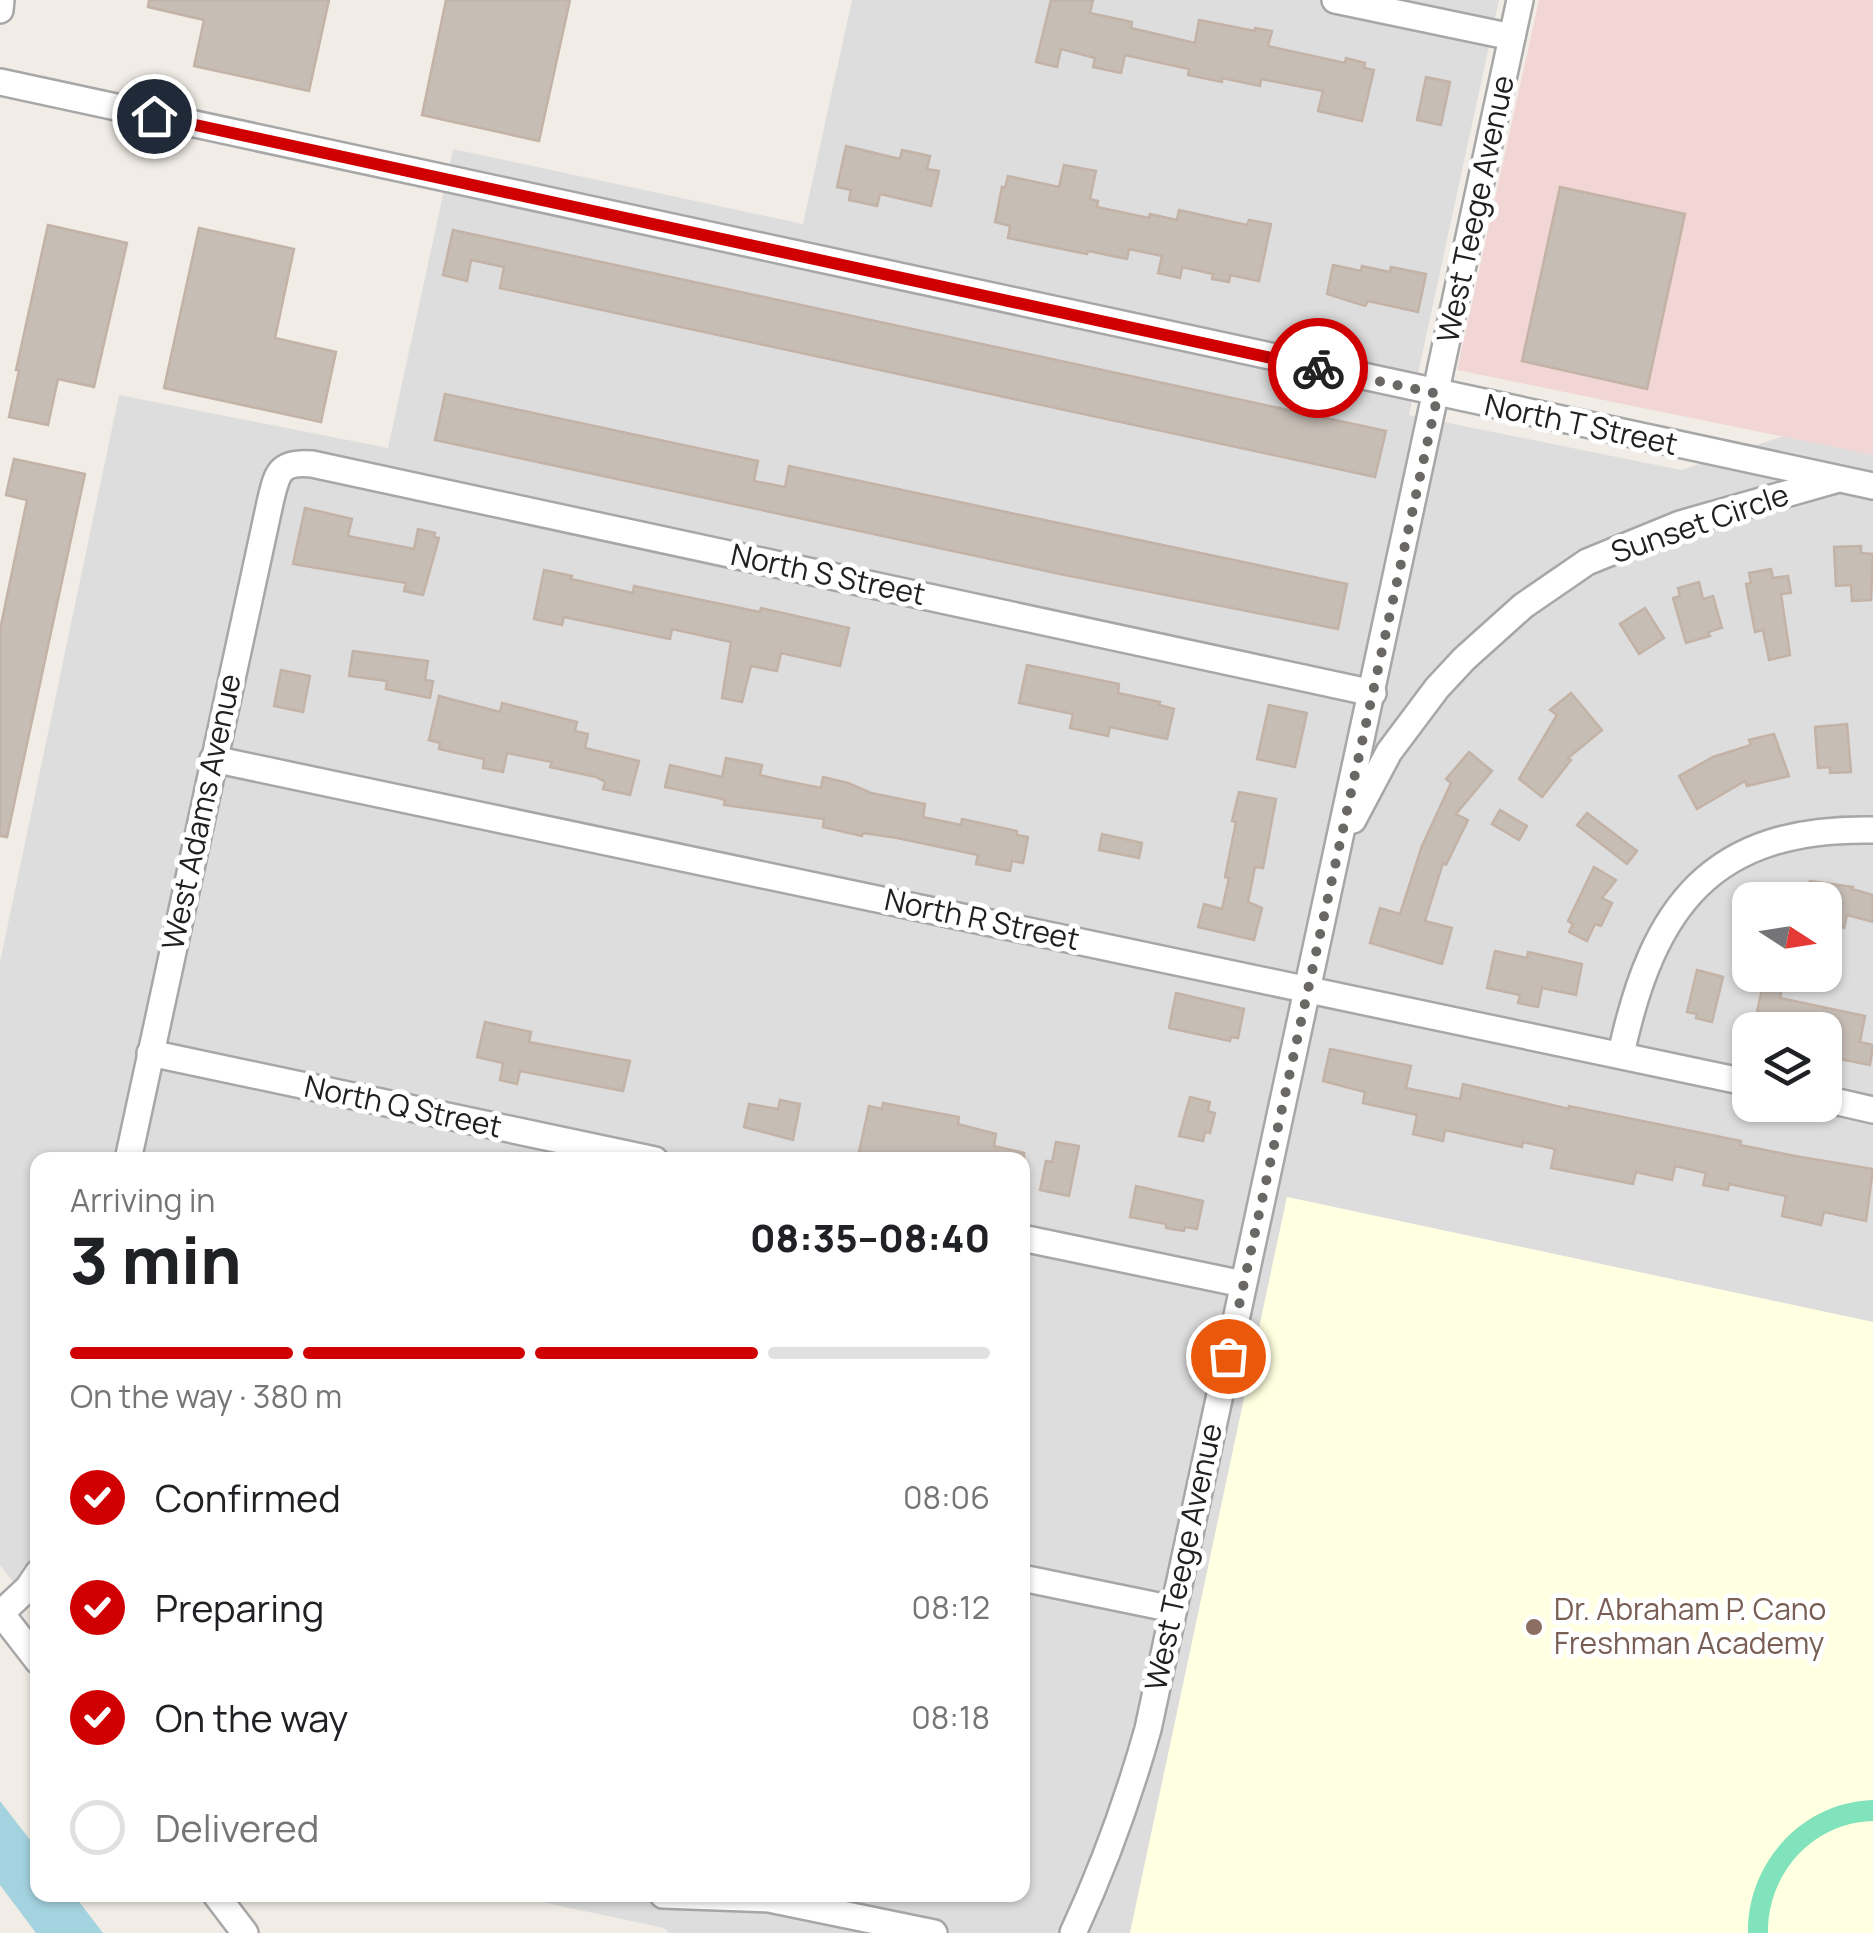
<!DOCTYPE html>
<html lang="en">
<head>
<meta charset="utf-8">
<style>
  body { margin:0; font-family:Manrope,sans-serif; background:#f6f6f6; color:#202124; height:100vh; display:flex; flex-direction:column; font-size:38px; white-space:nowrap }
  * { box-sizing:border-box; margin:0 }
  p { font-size:32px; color:#757577 }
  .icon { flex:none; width:55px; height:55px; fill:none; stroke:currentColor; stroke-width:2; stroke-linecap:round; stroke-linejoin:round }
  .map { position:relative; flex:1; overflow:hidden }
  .details { position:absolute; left:30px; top:1152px; width:1000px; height:750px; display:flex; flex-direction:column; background:#fff; border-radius:20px; box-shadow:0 2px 8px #0004 }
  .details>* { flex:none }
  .needle { width:65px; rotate:102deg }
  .buttons { position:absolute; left:1732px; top:882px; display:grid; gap:20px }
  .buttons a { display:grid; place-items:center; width:110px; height:110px; border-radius:20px; background:#fff; box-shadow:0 2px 8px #0004; font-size:50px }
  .pin { position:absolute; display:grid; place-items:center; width:85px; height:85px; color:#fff; margin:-42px; border:5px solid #fff; border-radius:50%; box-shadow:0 2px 10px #0007 }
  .courier { position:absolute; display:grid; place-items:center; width:100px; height:100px; margin:-50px; border:8px solid #d00002; border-radius:50%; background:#fff; color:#222; box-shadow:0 2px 12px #0007 }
  .overview em { font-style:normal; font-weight:800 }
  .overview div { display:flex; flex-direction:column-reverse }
  .overview { display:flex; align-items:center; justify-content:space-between; height:170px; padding:0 40px }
  h1 { font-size:65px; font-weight:800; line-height:75px }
  .bar { display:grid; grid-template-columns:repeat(4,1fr); gap:15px 10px; align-content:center; height:120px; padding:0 40px }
  .bar i { height:12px; border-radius:8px; background:#e0e0e0 }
  .bar .current { background:#d00002 }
  .bar p { grid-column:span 4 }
  ol { padding:0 40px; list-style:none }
  li { display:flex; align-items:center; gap:30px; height:110px }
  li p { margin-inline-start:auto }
  li .icon { padding:10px; border-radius:50%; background:#d00002; color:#fff; stroke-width:4 }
  li:last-child { color:#757577 }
  li i { width:55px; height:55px; border:5px solid #e0e0e0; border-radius:50% }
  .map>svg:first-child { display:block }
  .residential { fill:#dedddd; fill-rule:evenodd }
  .commercial { fill:#f2d6d5 }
  .education { fill:#ffffe1 }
  .pitch { fill:#80e3bc }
  .water { fill:#a4d3e0 }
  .building { fill:#c6bdb5; stroke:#c3b3a7; stroke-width:2.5 }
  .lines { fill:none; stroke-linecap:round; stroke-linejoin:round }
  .minor-casing { stroke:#a7a7a7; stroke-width:30 }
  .minor { stroke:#fff; stroke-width:25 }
  .done { stroke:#696865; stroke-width:10; stroke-dasharray:0 18 }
  .route { stroke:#d00002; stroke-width:12 }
  .education-dot { fill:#8d6e63; stroke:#fff; stroke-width:4 }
  .labels { text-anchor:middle; stroke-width:10; stroke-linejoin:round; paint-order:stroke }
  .street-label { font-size:30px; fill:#202020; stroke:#fff }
  .education-label { font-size:30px; fill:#785e54; stroke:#fff; text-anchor:start }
</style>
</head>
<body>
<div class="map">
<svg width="1873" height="1933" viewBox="0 0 1873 1933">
  <rect width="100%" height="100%" fill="#f1ede6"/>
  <path class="residential" d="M852,0h647l-90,415 272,55 103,-34 89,19v867l-586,-125 -157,736h-461l-5,-5 -155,-33h513v-735h-984l-1,452 -37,-47v-603l119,-567 269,53 65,-299 350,75zM1750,900h75v75h-75zM1750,1030h75v75h-75z"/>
  <polygon class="commercial" points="1539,0 1873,0 1873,455 1457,370"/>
  <polygon class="education" points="1287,1197 1873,1322 1873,1933 1130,1933"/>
  <path class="pitch" d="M1873,1800v21c-60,1 -106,53 -105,112h-20c-1,-70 54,-131 125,-133z"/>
  <polygon class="water" points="0,1801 37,1849 38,1895 74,1895 103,1933 36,1933 0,1885"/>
  <g class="building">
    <polygon points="149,0 329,0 309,91 194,66 204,20 148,7"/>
    <polygon points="446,0 570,0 539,141 422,115"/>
    <polygon points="1051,0 1093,0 1090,13 1132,22 1131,28 1195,43 1199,20 1255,31 1255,28 1272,31 1268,46 1345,63 1346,58 1365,63 1364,68 1374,70 1362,121 1318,111 1323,91 1261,79 1260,86 1222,78 1222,82 1188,75 1189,69 1125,55 1121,73 1093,67 1095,58 1061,49 1057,67 1036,62"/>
    <polygon points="1426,77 1450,82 1441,125 1417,120"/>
    <polygon points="846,146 900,159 902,150 930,156 927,169 939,171 931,206 880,194 877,206 849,200 851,190 837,187"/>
    <polygon points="1064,165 1096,171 1090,199 1098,201 1097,207 1149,218 1150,214 1177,220 1179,210 1247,225 1249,220 1271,224 1259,281 1230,275 1229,282 1212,279 1213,274 1182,267 1180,278 1158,273 1162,256 1129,249 1127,259 1088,251 1087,254 1008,238 1010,226 995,222 1002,187 1005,188 1008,176 1059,187"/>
    <polygon points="1560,187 1685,214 1647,389 1522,361"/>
    <polygon points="48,225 127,243 94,387 58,379 48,425 9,417 19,370 16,370"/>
    <polygon points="199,228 294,249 275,338 336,352 321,422 164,388"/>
    <polygon points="453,230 1386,431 1375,477 500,288 504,267 471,260 467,281 443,275"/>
    <polygon points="1333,265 1361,271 1362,266 1390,272 1391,267 1426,274 1418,312 1368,301 1365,306 1327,294"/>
    <polygon points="445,394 758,461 754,481 785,487 789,466 1347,584 1338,629 1060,574 435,440"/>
    <polygon points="14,459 85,474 7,837 0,836 0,630 27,500 6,495"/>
    <polygon points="305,508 352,519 348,536 414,549 418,529 435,533 434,537 439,538 423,595 404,591 406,583 293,564"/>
    <polygon points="1861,546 1861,553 1873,554 1871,600 1852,601 1851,585 1836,586 1834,547"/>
    <polygon points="1771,569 1773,578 1788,576 1791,593 1781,594 1790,655 1769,660 1763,630 1755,632 1746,584 1751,583 1749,573"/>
    <polygon points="544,570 572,576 571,579 633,593 634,586 760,612 761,608 849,628 840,666 781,653 777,671 751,666 742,702 722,698 731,642 672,629 670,639 564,617 562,625 534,619"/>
    <polygon points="1699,582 1703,599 1713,596 1722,628 1708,632 1710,636 1686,643 1673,598 1680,596 1678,588"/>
    <polygon points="1645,608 1664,638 1639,654 1620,624"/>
    <polygon points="353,651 428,661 425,680 433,681 430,698 386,689 387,681 349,676"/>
    <polygon points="1027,665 1119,684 1118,693 1160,702 1159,705 1174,709 1167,739 1110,727 1108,736 1070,728 1073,714 1019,703"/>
    <polygon points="281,670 310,676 303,712 274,706"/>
    <polygon points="1571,693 1602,730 1568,758 1571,760 1542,797 1519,779 1557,715 1550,710"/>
    <polygon points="439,696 500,712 502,703 577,722 575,731 588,734 585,748 639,761 630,795 603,789 605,782 596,777 550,767 552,762 507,753 503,772 483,768 484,759 439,749 440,743 429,740"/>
    <polygon points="1269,705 1307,713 1295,767 1257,759"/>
    <polygon points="1847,724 1851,772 1830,773 1830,767 1818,768 1815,727"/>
    <polygon points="1774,734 1789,776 1747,786 1745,781 1697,809 1679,776 1713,757 1751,745 1749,740"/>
    <polygon points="1469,752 1492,771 1456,814 1468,820 1446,865 1443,863 1425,921 1452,928 1442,964 1370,943 1380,908 1400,914 1422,846 1451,783 1446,779"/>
    <polygon points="726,758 762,765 760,775 781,780 821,788 823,777 848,783 871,793 925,804 923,817 961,825 962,819 1017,831 1017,835 1028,837 1023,863 1012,861 1010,871 976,864 978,855 897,838 863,833 862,836 823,827 824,819 724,805 725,800 718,798 665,787 670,765 722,777"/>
    <polygon points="1239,792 1276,799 1263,868 1255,867 1248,902 1262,908 1254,940 1198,927 1204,904 1222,909 1229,878 1225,877 1236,822 1232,821"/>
    <polygon points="1500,810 1527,826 1519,840 1492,824"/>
    <polygon points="1587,813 1637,851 1627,864 1577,825"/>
    <polygon points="1102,834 1142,843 1139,858 1099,850"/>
    <polygon points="1594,867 1616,880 1602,898 1612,903 1601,926 1595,924 1587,941 1569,932 1573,924 1568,921"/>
    <polygon points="1810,881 1853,887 1852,889 1873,895 1873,922 1847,915 1844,928 1825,924 1825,900 1806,900"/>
    <polygon points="1495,951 1527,958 1528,952 1582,964 1576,995 1542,988 1538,1007 1518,1003 1520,995 1487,988"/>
    <polygon points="1697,970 1723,977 1712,1022 1696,1018 1697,1014 1687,1012"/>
    <polygon points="1765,975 1785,975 1780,998 1865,1016 1860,1042 1873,1045 1870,1065 1829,1057 1832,1041 1825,1039 1825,1030 1786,1030 1788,1019 1757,1012"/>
    <polygon points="1176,993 1244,1009 1238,1038 1231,1037 1230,1041 1169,1028"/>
    <polygon points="485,1022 531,1032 529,1042 630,1061 623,1091 520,1071 517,1084 500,1080 503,1063 477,1057"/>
    <polygon points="1330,1049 1411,1066 1406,1088 1460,1099 1463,1084 1569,1109 1569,1106 1741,1141 1740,1145 1795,1156 1873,1169 1866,1221 1824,1212 1821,1225 1782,1216 1786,1196 1729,1184 1728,1190 1703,1185 1706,1173 1675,1166 1672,1180 1636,1172 1633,1184 1551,1168 1555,1149 1523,1142 1522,1147 1445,1130 1443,1141 1413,1134 1417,1115 1363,1103 1365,1092 1323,1081"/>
    <polygon points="1190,1097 1210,1102 1208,1111 1215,1113 1210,1133 1205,1132 1203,1141 1179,1136"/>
    <polygon points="780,1100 800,1104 793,1140 744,1127 749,1104 778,1109"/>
    <polygon points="883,1103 959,1117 958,1124 996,1134 994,1146 1024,1153 1024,1160 897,1160 859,1152 869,1106 882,1109"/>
    <polygon points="1056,1142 1079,1146 1069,1196 1040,1190 1046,1161 1052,1162"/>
    <polygon points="1136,1186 1203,1201 1197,1229 1185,1227 1184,1231 1166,1228 1166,1224 1130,1217"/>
  </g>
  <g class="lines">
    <g class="minor-casing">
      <g id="minor">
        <polyline points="1335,0 1512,37"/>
        <polyline points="0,10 1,0"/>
        <polyline points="0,82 1873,486"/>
        <polyline points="213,759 1750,1083"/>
        <polyline points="1353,820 1389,752 1437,688 1464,659 1523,606 1587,562 1680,524 1835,480"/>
        <polyline points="150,1053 655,1160"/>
        <path d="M1621,1054c32,-149 91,-227 252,-224"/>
        <polyline points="1825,1099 1873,1110"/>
        <path d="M128,1160l142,-657c7,-29 8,-42 42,-39l1061,229"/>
        <polyline points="1022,1238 1243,1284"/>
        <polyline points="1022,1578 1173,1609"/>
        <polyline points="0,1612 38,1661"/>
        <polyline points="1,1613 28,1588 38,1573"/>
        <polyline points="216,1895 245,1933"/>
        <polyline points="663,1895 769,1899 934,1933"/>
        <path d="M1073,1933c31,-67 55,-133 75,-204l372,-1729"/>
      </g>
    </g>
    <use href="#minor" class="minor"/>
  </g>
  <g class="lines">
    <polyline class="done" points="1228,1356 1438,394 1318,368"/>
    <polyline class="route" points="154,116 1318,368"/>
  </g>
  <circle class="education-dot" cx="1534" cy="1627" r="10"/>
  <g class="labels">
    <g class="street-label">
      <text transform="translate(1476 209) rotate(-78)" y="10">West Teege Avenue</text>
      <text transform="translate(1581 425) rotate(12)" y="10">North T Street</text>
      <text transform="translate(1700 524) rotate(-19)" y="10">Sunset Circle</text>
      <text transform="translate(828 575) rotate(12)" y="10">North S Street</text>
      <text transform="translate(202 812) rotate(-78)" y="10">West Adams Avenue</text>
      <text transform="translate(982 920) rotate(12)" y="10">North R Street</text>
      <text transform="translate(403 1107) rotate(12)" y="10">North Q Street</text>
      <text transform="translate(1184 1557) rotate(-78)" y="10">West Teege Avenue</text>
    </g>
    <g class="education-label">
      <text x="1554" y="1620">Dr. Abraham P. Cano<tspan x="1554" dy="34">Freshman Academy</tspan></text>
    </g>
  </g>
</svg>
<div class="buttons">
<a><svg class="needle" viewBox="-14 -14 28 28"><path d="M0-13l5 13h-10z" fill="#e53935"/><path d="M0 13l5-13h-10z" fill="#757577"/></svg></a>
<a><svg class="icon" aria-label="layers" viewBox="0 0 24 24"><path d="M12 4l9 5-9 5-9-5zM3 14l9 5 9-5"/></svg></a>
</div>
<div class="pin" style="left:1228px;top:1356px;background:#ea580c"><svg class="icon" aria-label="bag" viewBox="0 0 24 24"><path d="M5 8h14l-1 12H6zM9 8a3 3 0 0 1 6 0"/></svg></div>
<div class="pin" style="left:154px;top:116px;background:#1f2937"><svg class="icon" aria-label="home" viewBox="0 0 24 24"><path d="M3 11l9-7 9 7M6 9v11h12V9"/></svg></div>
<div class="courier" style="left:1318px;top:368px"><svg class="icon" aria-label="bike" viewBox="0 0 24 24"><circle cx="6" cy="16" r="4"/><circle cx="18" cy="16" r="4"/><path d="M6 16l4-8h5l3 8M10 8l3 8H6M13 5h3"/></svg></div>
<section class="details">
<div class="overview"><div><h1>3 min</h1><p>Arriving in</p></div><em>08:35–08:40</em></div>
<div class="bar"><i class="current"></i><i class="current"></i><i class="current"></i><i></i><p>On the way · 380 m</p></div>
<ol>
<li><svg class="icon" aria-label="check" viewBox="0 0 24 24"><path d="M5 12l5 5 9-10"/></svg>Confirmed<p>08:06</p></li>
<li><svg class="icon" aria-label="check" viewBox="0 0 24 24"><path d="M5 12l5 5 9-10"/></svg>Preparing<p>08:12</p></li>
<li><svg class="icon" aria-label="check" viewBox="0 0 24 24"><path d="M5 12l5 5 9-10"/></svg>On the way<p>08:18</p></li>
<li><i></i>Delivered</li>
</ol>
</section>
</div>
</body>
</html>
